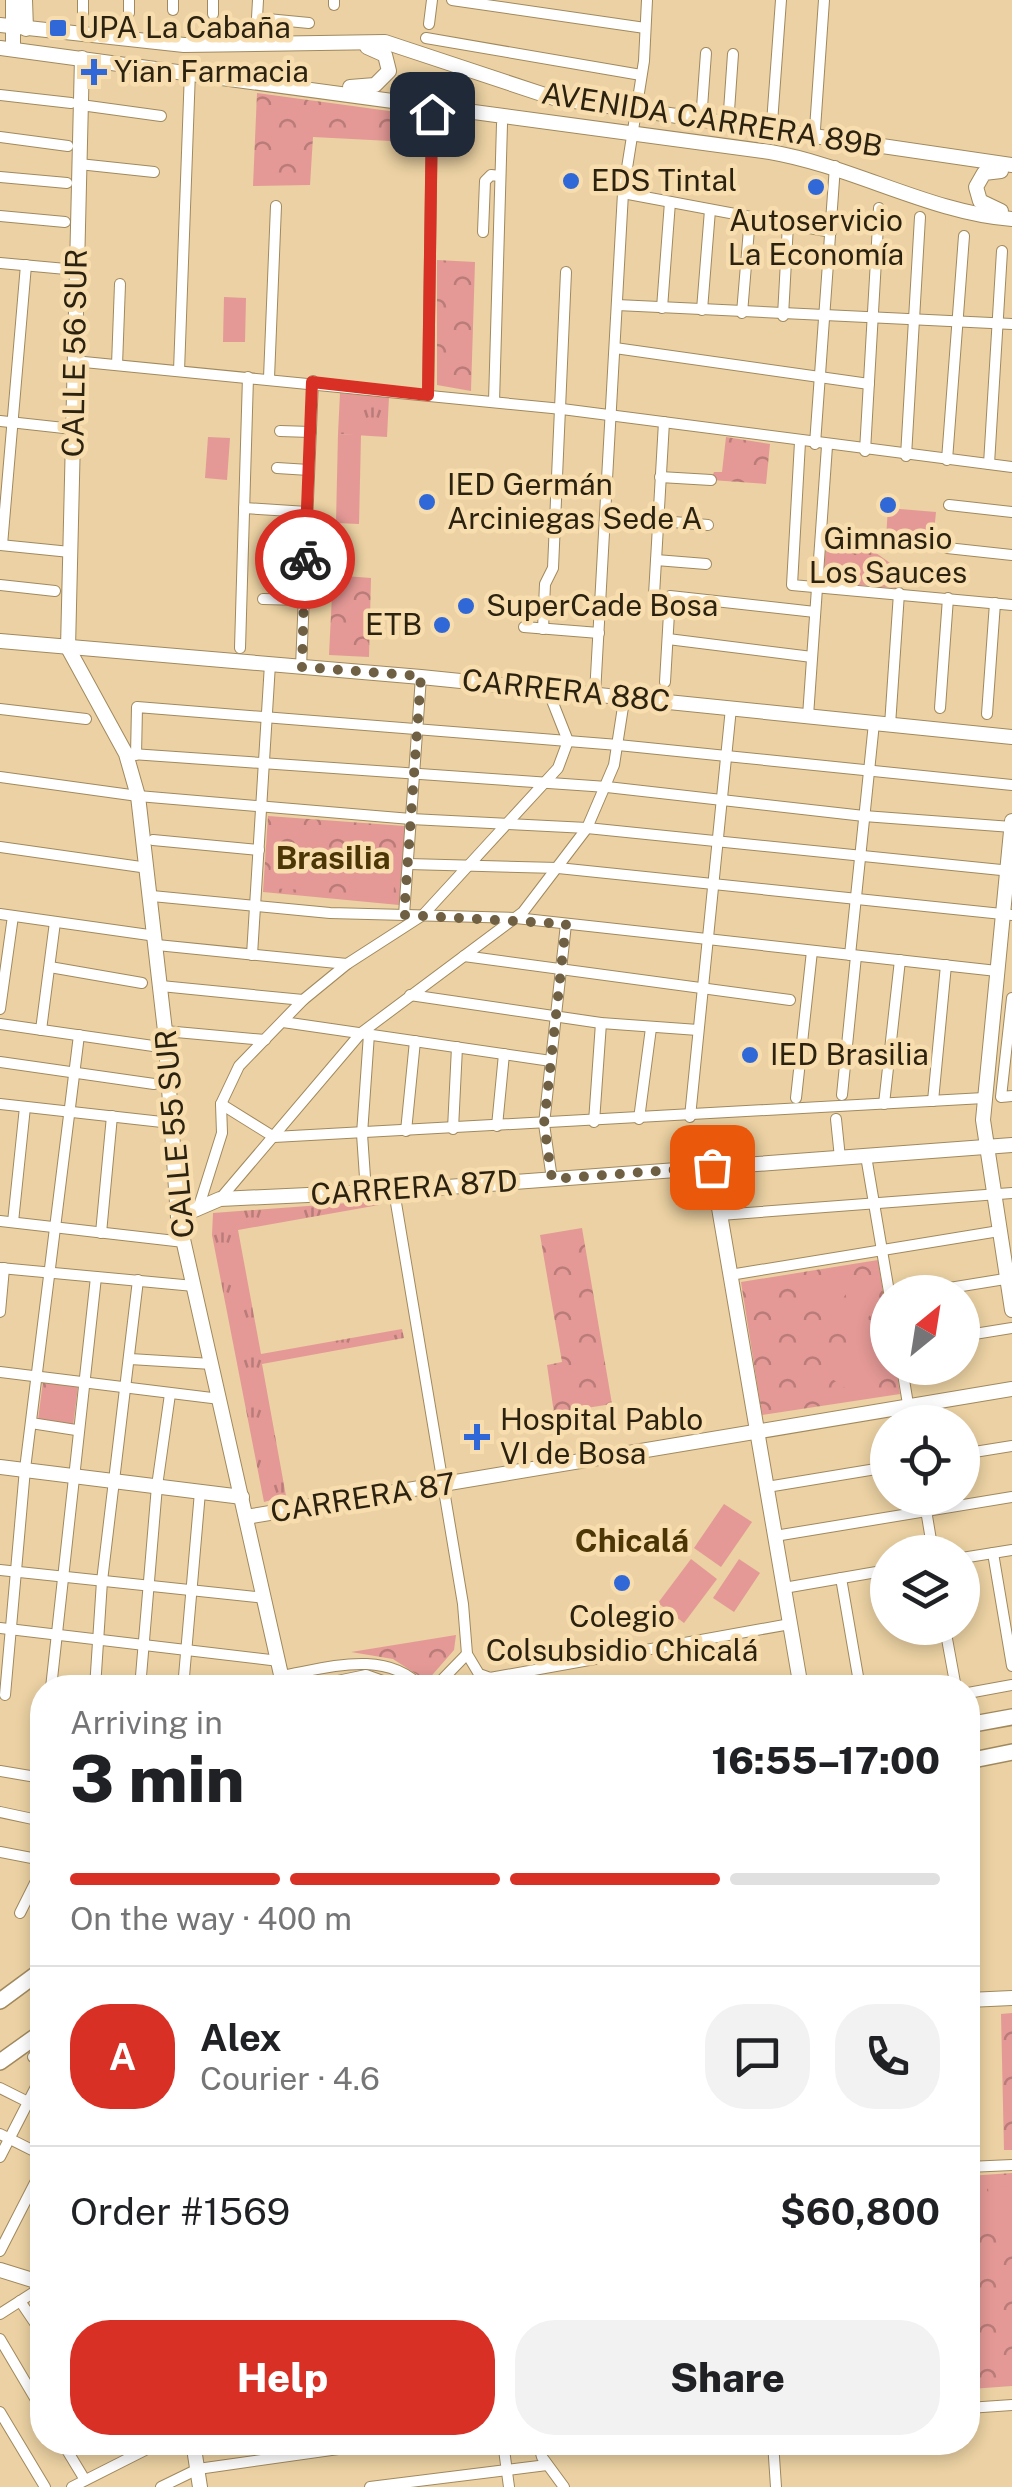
<!DOCTYPE html>
<html lang="en">
<head>
<meta charset="utf-8">
<style>
  body { margin:0; font-family:"Public Sans",sans-serif; background:#f2f2f2; color:#202124; height:100vh; display:flex; flex-direction:column; font-size:38px; white-space:nowrap }
  * { box-sizing:border-box; margin:0 }
  p { font-size:32px; color:#757577 }
  .icon { flex:none; width:55px; height:55px; fill:none; stroke:currentColor; stroke-width:2; stroke-linecap:round; stroke-linejoin:round }
  .map { position:relative; flex:1; overflow:hidden }
  .side { position:absolute; left:30px; top:1675px; width:950px; height:780px; display:flex; flex-direction:column; background:#fff; border-radius:40px; box-shadow:0 5px 15px #0003 }
  .side>* { flex:none }
  .needle { width:65px; rotate:30deg }
  .buttons { position:absolute; left:870px; top:1275px; display:grid; gap:20px }
  .buttons a { display:grid; place-items:center; width:110px; height:110px; border-radius:50%; background:#fff; box-shadow:0 5px 15px #0003; font-size:50px }
  .pin { position:absolute; display:grid; place-items:center; width:85px; height:85px; color:#fff; margin:-42px; border-radius:20px; box-shadow:0 5px 15px #0006 }
  .courier { position:absolute; display:grid; place-items:center; width:100px; height:100px; margin:-50px; border:8px solid #d93025; border-radius:50%; background:#fff; color:#222; box-shadow:0 2px 12px #0007 }
  .head em { font-style:normal; font-weight:800 }
  .head div { display:flex; flex-direction:column-reverse }
  .head { display:flex; align-items:center; justify-content:space-between; height:170px; padding:0 40px }
  h1 { font-size:65px; font-weight:800; line-height:75px }
  .bar { display:grid; grid-template-columns:repeat(4,1fr); gap:15px 10px; align-content:center; height:120px; padding:0 40px }
  .bar i { height:12px; border-radius:8px; background:#e0e0e0 }
  .bar .on { background:#d93025 }
  .bar p { grid-column:span 4 }
  .line { display:flex; align-items:center; gap:25px; padding:0 40px; border-top:2px solid #e0e0e0 }
  .line div { flex:1 }
  .round { display:grid; place-items:center; flex:none; width:105px; height:105px; border-radius:40px; background:#f2f2f2 }
  .cta { display:flex; gap:20px; margin-top:auto; padding:20px 40px }
  .cta a { flex:1; height:115px; border-radius:40px; background:#d93025; color:#fff; font-size:40px; font-weight:800; line-height:115px; text-align:center }
  .cta a+a { background:#f2f2f2; color:#202124 }
  .map>svg:first-child { display:block }
  .grass { fill:url(#grass-tufts) }
  .forest { fill:url(#forest-crowns) }
  .pitch { fill:#e49996 }
  .lines { fill:none; stroke-linecap:round; stroke-linejoin:round }
  .street-casing { stroke:#a1895d; stroke-width:12 }
  .secondary-casing { stroke:#a1895d; stroke-width:16 }
  .primary-casing { stroke:#a1895d; stroke-width:18 }
  .street { stroke:#fff; stroke-width:10 }
  .secondary { stroke:#fff; stroke-width:14 }
  .primary { stroke:#fff; stroke-width:15 }
  .done { stroke:#6f5f43; stroke-width:10; stroke-dasharray:0 18 }
  .route { stroke:#d93025; stroke-width:12 }
  .poi-dot { fill:#3069d7; stroke:#f8deaf; stroke-width:4 }
  .labels { text-anchor:middle; stroke-width:9; stroke-linejoin:round; paint-order:stroke }
  .poi-label { font-size:30px; fill:#2c2210; stroke:#f8deaf; text-anchor:start }
  .street-label { font-size:30px; fill:#2c2210; stroke:#f8deaf }
  .neighbourhood-label { font-size:32px; font-weight:bold; fill:#4c3606; stroke:#f8deaf }
</style>
</head>
<body>
<div class="map">
<svg width="1012" height="2487" viewBox="0 0 1012 2487">
  <defs>
    <pattern id="grass-tufts" width="24" height="20" patternUnits="userSpaceOnUse" patternTransform="scale(2.5)"><rect width="24" height="20" fill="#e49996"/><path d="M3 7l-1-3M5 7V3M7 7l1-3M15 17l-1-3M17 17v-4M19 17l1-3" fill="none" stroke="#b97c79"/></pattern>
    <pattern id="forest-crowns" width="20" height="18" patternUnits="userSpaceOnUse" patternTransform="scale(2.5)"><rect width="20" height="18" fill="#e49996"/><path d="M2 6a3 3 0 1 1 6 0M12 15a3 3 0 1 1 6 0" fill="none" stroke="#b97c79"/></pattern>
  </defs>
  <rect width="100%" height="100%" fill="#ebd1a3"/>
  <g class="grass">
    <polygon points="340,393 389,397 387,437 338,434"/>
    <polygon points="375,1201 379,1205 238,1230 261,1354 402,1329 404,1338 262,1364 286,1496 264,1502 212,1235 213,1213"/>
  </g>
  <g class="forest">
    <polygon points="257,93 426,116 429,143 313,137 310,185 253,186"/>
    <polygon points="437,260 475,262 471,391 437,385"/>
    <polygon points="726,437 770,444 766,484 711,480 714,472 722,472"/>
    <polygon points="826,544 865,545 897,568 896,588 823,582"/>
    <polygon points="333,575 371,578 369,657 329,655"/>
    <polygon points="268,816 405,826 399,905 263,892"/>
    <polygon points="582,1228 612,1404 554,1413 547,1365 562,1362 540,1235"/>
    <polygon points="878,1260 887,1318 888,1368 896,1368 900,1394 762,1415 741,1282"/>
    <polygon points="43,1381 78,1386 73,1426 38,1420"/>
    <polygon points="456,1635 454,1650 427,1681 393,1659 351,1652"/>
    <polygon points="1012,2013 1012,2150 1004,2150 1001,2014"/>
    <polygon points="1012,2173 1012,2386 971,2389 968,2176"/>
  </g>
  <g class="pitch">
    <polygon points="224,297 246,298 245,342 223,342"/>
    <polygon points="338,434 361,435 359,524 336,523"/>
    <polygon points="208,437 230,438 227,480 205,478"/>
    <polygon points="888,508 936,512 933,542 886,538"/>
    <polygon points="271,863 306,865 304,890 269,888"/>
    <polygon points="356,872 395,875 393,898 355,896"/>
    <polygon points="835,1271 853,1284 830,1317 811,1303"/>
    <polygon points="861,1287 880,1301 855,1336 835,1322"/>
    <polygon points="855,1343 876,1358 852,1393 831,1378"/>
    <polygon points="54,1386 75,1389 71,1421 50,1418"/>
    <polygon points="724,1504 752,1522 721,1567 694,1548"/>
    <polygon points="691,1559 717,1579 684,1623 658,1603"/>
    <polygon points="739,1559 760,1573 734,1612 713,1598"/>
    <polygon points="1012,2186 1012,2228 991,2230 988,2187"/>
    <polygon points="987,2188 989,2230 968,2231 968,2189"/>
  </g>
  <g class="lines">
    <g class="street-casing">
      <g id="street">
        <polyline points="173,0 173,10"/>
        <polyline points="258,0 257,18 309,23"/>
        <polyline points="452,0 645,28"/>
        <polyline points="334,5 334,0"/>
        <polyline points="83,13 83,0"/>
        <polyline points="129,13 129,0"/>
        <polyline points="213,14 213,0"/>
        <polyline points="429,24 432,0"/>
        <polyline points="426,38 641,75"/>
        <polyline points="0,95 71,103"/>
        <polyline points="81,105 161,116"/>
        <polyline points="701,121 706,53"/>
        <polyline points="772,123 781,0"/>
        <polyline points="728,125 733,54"/>
        <polyline points="815,129 824,0"/>
        <polyline points="0,137 68,146"/>
        <polyline points="79,164 154,172"/>
        <polyline points="0,177 67,183"/>
        <polyline points="623,193 831,232"/>
        <polyline points="0,216 65,222"/>
        <polyline points="483,232 485,181 491,175 500,176"/>
        <polyline points="0,263 77,270"/>
        <polyline points="617,305 1012,324"/>
        <polyline points="662,308 670,202"/>
        <polyline points="702,310 710,210"/>
        <polyline points="742,313 750,217"/>
        <polyline points="783,316 788,224"/>
        <polyline points="615,348 869,384"/>
        <polyline points="74,361 562,409 1012,467"/>
        <polyline points="117,365 120,284"/>
        <polyline points="179,371 190,71"/>
        <polyline points="269,378 276,206"/>
        <polyline points="428,395 432,114"/>
        <polyline points="494,402 502,124"/>
        <polyline points="0,421 73,429"/>
        <polyline points="280,431 311,432"/>
        <polyline points="800,442 792,585 1012,605"/>
        <polyline points="815,444 835,166"/>
        <polyline points="865,451 879,208"/>
        <polyline points="906,456 920,217"/>
        <polyline points="947,460 964,236"/>
        <polyline points="989,464 1002,251"/>
        <polyline points="277,468 309,470"/>
        <polyline points="660,477 711,480"/>
        <polyline points="949,505 1012,512"/>
        <polyline points="244,508 307,512"/>
        <polyline points="605,516 708,525"/>
        <polyline points="0,545 70,552"/>
        <polyline points="2,545 26,265"/>
        <polyline points="947,548 1012,555"/>
        <polyline points="264,556 306,556"/>
        <polyline points="656,560 706,564"/>
        <polyline points="0,585 55,591"/>
        <polyline points="654,595 664,422"/>
        <polyline points="263,599 304,600"/>
        <polyline points="524,627 599,633"/>
        <polyline points="543,629 545,584 553,568 566,272"/>
        <polyline points="668,639 812,657"/>
        <polyline points="240,648 248,377"/>
        <polyline points="301,667 313,381"/>
        <polyline points="665,682 670,596 815,612"/>
        <polyline points="595,694 623,193 644,61 647,0"/>
        <polyline points="940,708 948,598"/>
        <polyline points="0,709 86,719"/>
        <polyline points="987,714 995,603"/>
        <polyline points="808,716 827,446"/>
        <polyline points="890,725 899,593"/>
        <polyline points="132,754 607,787 864,816 1012,827"/>
        <polyline points="136,755 137,707 618,745 1012,785"/>
        <polyline points="0,777 138,796 411,819 587,828 1011,871"/>
        <polyline points="153,840 259,850"/>
        <polyline points="0,847 148,868"/>
        <polyline points="408,864 558,868 1012,915"/>
        <polyline points="152,896 330,913 516,918 997,971"/>
        <polyline points="0,914 156,936"/>
        <polyline points="404,915 421,677"/>
        <polyline points="157,945 347,964"/>
        <polyline points="252,955 270,664"/>
        <polyline points="850,955 874,723"/>
        <polyline points="464,956 790,1000"/>
        <polyline points="50,967 142,983"/>
        <polyline points="161,986 303,1000"/>
        <polyline points="410,995 601,1023 698,1030"/>
        <polyline points="1012,998 1001,1097 1012,1096"/>
        <polyline points="0,1009 13,916"/>
        <polyline points="283,1022 551,1061"/>
        <polyline points="0,1024 167,1048"/>
        <polyline points="41,1030 55,922"/>
        <polyline points="165,1031 265,1040"/>
        <polyline points="0,1062 154,1084"/>
        <polyline points="842,1095 856,956"/>
        <polyline points="796,1098 812,951"/>
        <polyline points="933,1101 946,965"/>
        <polyline points="0,1104 171,1123"/>
        <polyline points="221,1104 274,1137 984,1098"/>
        <polyline points="884,1104 900,960"/>
        <polyline points="690,1117 731,708"/>
        <polyline points="639,1119 651,1028"/>
        <polyline points="836,1119 840,1158"/>
        <polyline points="594,1122 601,1023"/>
        <polyline points="497,1126 504,1054"/>
        <polyline points="453,1129 457,1047"/>
        <polyline points="406,1131 415,1041"/>
        <polyline points="866,1156 889,1292"/>
        <polyline points="552,1179 544,1124 566,924"/>
        <polyline points="394,1191 463,1604 467,1654 479,1674 490,1678 790,1624"/>
        <polyline points="366,1192 362,1134 369,1034"/>
        <polyline points="220,1199 361,1033 523,912 587,828 614,765 623,707"/>
        <polyline points="199,1206 222,1133 221,1104 239,1066 303,1000 347,964 423,915 558,768 568,741 551,698"/>
        <polyline points="720,1215 1012,1193"/>
        <polyline points="0,1221 184,1242"/>
        <polyline points="13,1222 25,1107"/>
        <polyline points="101,1233 112,1116"/>
        <polyline points="0,1268 194,1286"/>
        <polyline points="730,1275 999,1231"/>
        <polyline points="925,1292 1011,1278"/>
        <polyline points="0,1312 4,1268"/>
        <polyline points="962,1336 1012,1328"/>
        <polyline points="130,1359 212,1364"/>
        <polyline points="902,1368 911,1422"/>
        <polyline points="0,1372 220,1399"/>
        <polyline points="31,1423 76,1430"/>
        <polyline points="962,1454 1012,1446"/>
        <polyline points="767,1487 888,1467"/>
        <polyline points="924,1498 933,1552"/>
        <polyline points="775,1536 1012,1497"/>
        <polyline points="993,1553 1012,1666"/>
        <polyline points="962,1558 1012,1550"/>
        <polyline points="0,1570 265,1598"/>
        <polyline points="841,1578 860,1688"/>
        <polyline points="784,1588 888,1570"/>
        <polyline points="0,1628 279,1661"/>
        <polyline points="945,1628 956,1688"/>
        <path d="M281,1676c47,-8 105,-28 141,12"/>
        <polyline points="51,1688 96,1277"/>
        <polyline points="95,1688 102,1581 138,1280"/>
        <polyline points="140,1688 157,1486 170,1394"/>
        <polyline points="183,1688 200,1492"/>
        <polyline points="304,1688 366,1675 402,1688"/>
        <polyline points="434,1688 467,1654"/>
        <polyline points="968,1693 1012,1685"/>
        <polyline points="5,1695 25,1469 79,1035"/>
        <polyline points="0,1771 42,1778"/>
        <polyline points="0,1812 42,1821"/>
        <polyline points="0,1852 42,1860"/>
        <polyline points="20,1913 42,1869"/>
        <polyline points="33,2057 42,2062"/>
        <polyline points="0,2088 28,2102"/>
        <polyline points="0,2134 42,2155"/>
        <polyline points="0,2157 42,2075"/>
        <polyline points="968,2167 1012,2165"/>
        <polyline points="0,2251 42,2169"/>
        <polyline points="20,2301 41,2332"/>
        <polyline points="0,2314 42,2287"/>
        <polyline points="0,2339 42,2410"/>
        <polyline points="968,2378 970,2408"/>
        <polyline points="968,2408 1012,2405"/>
        <polyline points="0,2412 45,2487"/>
        <polyline points="62,2442 85,2480"/>
        <polyline points="503,2442 509,2487"/>
        <polyline points="538,2442 542,2457 564,2487"/>
        <polyline points="773,2442 776,2487"/>
        <polyline points="72,2487 161,2442"/>
        <polyline points="161,2487 198,2469 388,2442"/>
        <polyline points="370,2487 547,2465"/>
      </g>
    </g>
    <g class="secondary-casing">
      <g id="secondary">
        <polyline points="13,0 13,49"/>
        <polyline points="25,0 26,29"/>
        <polyline points="0,25 184,45 385,42 554,98 1012,165"/>
        <path d="M0,48l770,104c82,14 161,61 242,67"/>
        <polyline points="350,87 375,85 389,71 385,55 367,47"/>
        <polyline points="1001,211 980,201 976,187 984,173 1001,171"/>
        <polyline points="0,641 421,677 1012,737"/>
        <polyline points="68,648 126,754 138,796 165,1031 178,1217 284,1688"/>
        <polyline points="68,648 82,58"/>
        <polyline points="1012,821 983,1120 1012,1310"/>
        <polyline points="712,1167 801,1688"/>
        <polyline points="178,1217 220,1199 394,1191 1012,1145"/>
        <polyline points="0,1467 242,1497"/>
        <polyline points="246,1517 1012,1389"/>
        <polyline points="968,2000 1012,1998"/>
        <polyline points="0,2270 42,2283"/>
        <polyline points="193,2442 200,2487"/>
      </g>
    </g>
    <g class="primary-casing">
      <g id="primary">
        <polyline points="968,1725 1012,1717"/>
        <polyline points="968,1761 1012,1752"/>
        <polyline points="0,2001 42,1970"/>
        <polyline points="0,2062 42,2032"/>
      </g>
    </g>
    <use href="#street" class="street"/>
    <use href="#secondary" class="secondary"/>
    <use href="#primary" class="primary"/>
  </g>
  <g class="lines">
    <polyline class="done" points="305,559 302,667 421,676 404,915 566,924 544,1124 552,1179 712,1167"/>
    <polyline class="route" points="305,559 312,382 428,395 432,114"/>
  </g>
  <g class="poi-dot">
    <rect x="48" y="18" width="20" height="20" rx="5"/>
    <path d="M89 57h10v10h10v10h-10v10h-10v-10h-10v-10h10z"/>
    <circle cx="571" cy="181" r="10"/>
    <circle cx="816" cy="187" r="10"/>
    <circle cx="427" cy="502" r="10"/>
    <circle cx="888" cy="505" r="10"/>
    <circle cx="466" cy="606" r="10"/>
    <circle cx="442" cy="625" r="10"/>
    <circle cx="750" cy="1055" r="10"/>
    <path d="M472 1422h10v10h10v10h-10v10h-10v-10h-10v-10h10z"/>
    <circle cx="622" cy="1583" r="10"/>
  </g>
  <g class="labels">
    <g class="poi-label">
      <text x="78" y="38">UPA La Cabaña</text>
      <text x="114" y="82">Yian Farmacia</text>
      <text x="591" y="191">EDS Tintal</text>
      <text x="816" y="231" text-anchor="middle">Autoservicio<tspan x="816" dy="34">La Economía</tspan></text>
      <text x="447" y="495">IED Germán<tspan x="447" dy="34">Arciniegas Sede A</tspan></text>
      <text x="888" y="549" text-anchor="middle">Gimnasio<tspan x="888" dy="34">Los Sauces</tspan></text>
      <text x="486" y="616">SuperCade Bosa</text>
      <text x="422" y="635" text-anchor="end">ETB</text>
      <text x="770" y="1065">IED Brasilia</text>
      <text x="500" y="1430">Hospital Pablo<tspan x="500" dy="34">VI de Bosa</tspan></text>
      <text x="622" y="1627" text-anchor="middle">Colegio<tspan x="622" dy="34">Colsubsidio Chicalá</tspan></text>
    </g>
    <g class="street-label">
      <text transform="translate(712 120) rotate(9)" y="10">AVENIDA CARRERA 89B</text>
      <text transform="translate(75 353) rotate(-89)" y="10">CALLE 56 SUR</text>
      <text transform="translate(566 691) rotate(6)" y="10">CARRERA 88C</text>
      <text transform="translate(175 1134) rotate(-95)" y="10">CALLE 55 SUR</text>
      <text transform="translate(414 1188) rotate(-4)" y="10">CARRERA 87D</text>
      <text transform="translate(363 1498) rotate(-9)" y="10">CARRERA 87</text>
    </g>
    <g class="neighbourhood-label">
      <text x="333" y="869">Brasilia</text>
      <text x="632" y="1552">Chicalá</text>
    </g>
  </g>
</svg>
<div class="buttons">
<a><svg class="needle" viewBox="-14 -14 28 28"><path d="M0-13l5 13h-10z" fill="#e53935"/><path d="M0 13l5-13h-10z" fill="#757577"/></svg></a>
<a><svg class="icon" aria-label="locate" viewBox="0 0 24 24"><circle cx="12" cy="12" r="6"/><path d="M12 2v4M12 18v4M2 12h4M18 12h4"/></svg></a>
<a><svg class="icon" aria-label="layers" viewBox="0 0 24 24"><path d="M12 4l9 5-9 5-9-5zM3 14l9 5 9-5"/></svg></a>
</div>
<div class="pin" style="left:712px;top:1167px;background:#ea580c"><svg class="icon" aria-label="bag" viewBox="0 0 24 24"><path d="M5 8h14l-1 12H6zM9 8a3 3 0 0 1 6 0"/></svg></div>
<div class="pin" style="left:432px;top:114px;background:#1f2937"><svg class="icon" aria-label="home" viewBox="0 0 24 24"><path d="M3 11l9-7 9 7M6 9v11h12V9"/></svg></div>
<div class="courier" style="left:305px;top:559px"><svg class="icon" aria-label="bike" viewBox="0 0 24 24"><circle cx="6" cy="16" r="4"/><circle cx="18" cy="16" r="4"/><path d="M6 16l4-8h5l3 8M10 8l3 8H6M13 5h3"/></svg></div>
<section class="side">
<div class="head"><div><h1>3 min</h1><p>Arriving in</p></div><em>16:55–17:00</em></div>
<div class="bar"><i class="on"></i><i class="on"></i><i class="on"></i><i></i><p>On the way · 400 m</p></div>
<div class="line" style="height:180px"><b class="round" style="background:#d93025;color:#fff">A</b><div><b>Alex</b><p>Courier · 4.6</p></div><a class="round"><svg class="icon" aria-label="chat" viewBox="0 0 24 24"><path d="M4 5h16v11H9l-5 4z"/></svg></a><a class="round"><svg class="icon" aria-label="phone" viewBox="0 0 24 24"><path d="M5 4h4l2 5-3 2q2 4 5 5l2-3 5 2v4C11 20 4 13 5 4z"/></svg></a></div>
<div class="line" style="height:130px"><div>Order #1569</div><b>$60,800</b></div>
<div class="cta"><a>Help</a><a>Share</a></div>
</section>
</div>
</body>
</html>
